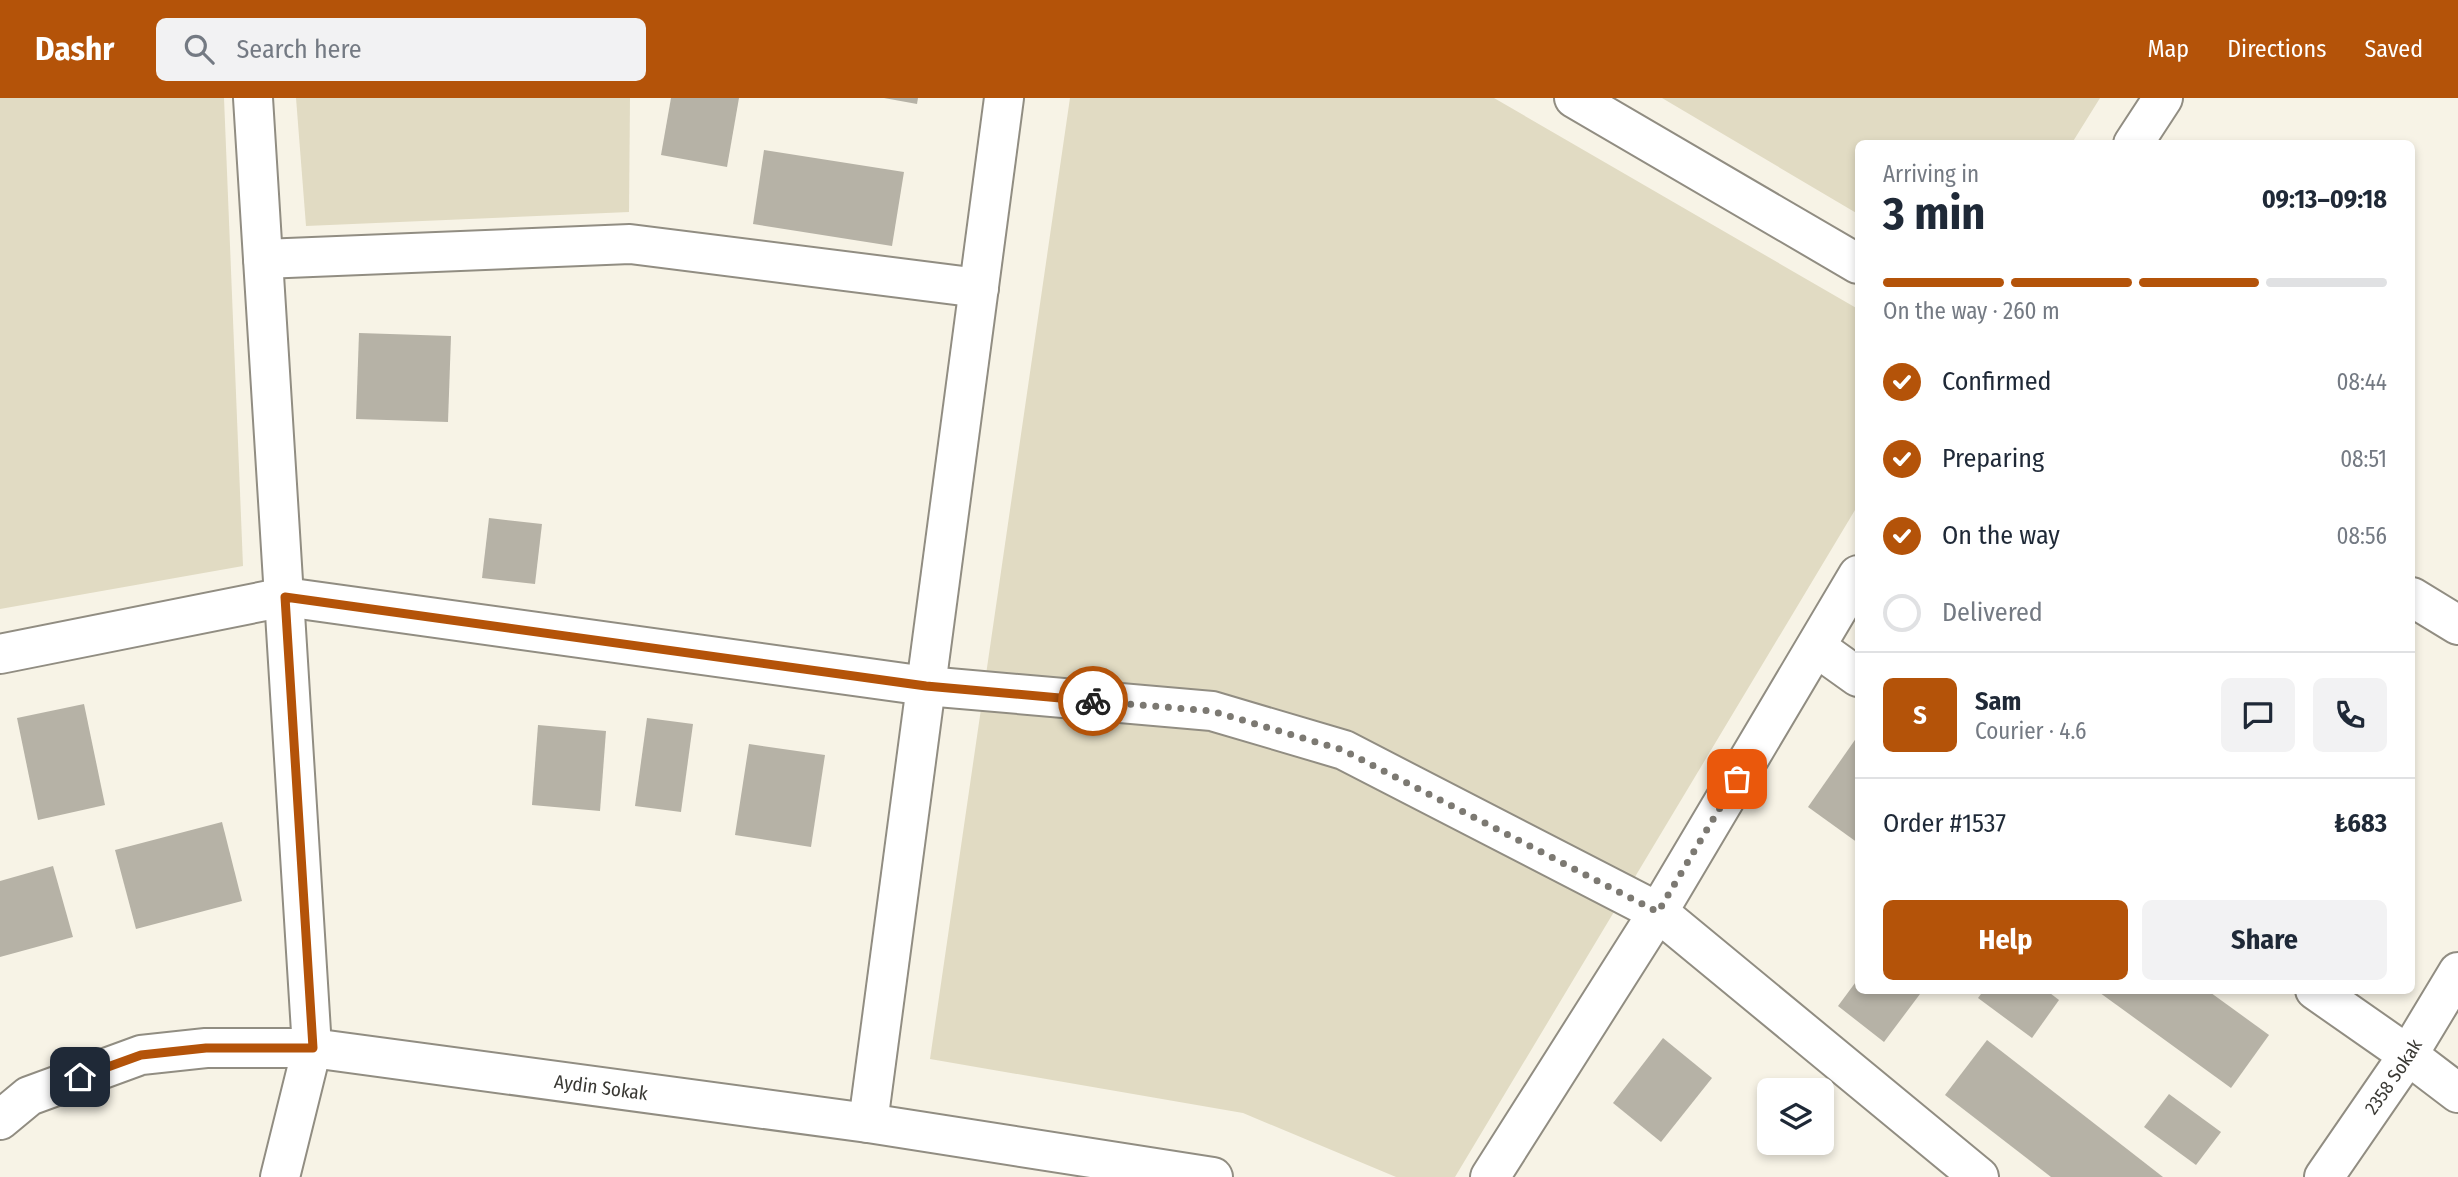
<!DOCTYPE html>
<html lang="en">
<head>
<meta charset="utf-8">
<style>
  body { margin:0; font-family:"Fira Sans Condensed",sans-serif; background:#f2f2f3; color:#1f2937; height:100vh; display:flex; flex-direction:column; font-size:26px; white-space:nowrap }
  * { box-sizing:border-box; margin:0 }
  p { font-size:23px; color:#747a83 }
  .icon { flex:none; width:38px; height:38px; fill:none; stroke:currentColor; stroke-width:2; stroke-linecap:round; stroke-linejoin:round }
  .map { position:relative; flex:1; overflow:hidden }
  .panel { position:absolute; left:1855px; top:42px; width:560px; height:854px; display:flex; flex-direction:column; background:#fff; border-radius:10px; box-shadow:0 4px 10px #0003 }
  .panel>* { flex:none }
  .buttons { position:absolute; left:1757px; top:980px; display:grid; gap:14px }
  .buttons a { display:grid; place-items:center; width:77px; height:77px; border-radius:10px; background:#fff; box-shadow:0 4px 10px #0003; font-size:35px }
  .pin { position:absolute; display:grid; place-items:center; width:60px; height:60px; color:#fff; margin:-30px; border-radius:14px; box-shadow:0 4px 10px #0006 }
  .courier { position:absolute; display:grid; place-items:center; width:70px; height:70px; margin:-35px; border:5px solid #b45309; border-radius:50%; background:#fff; color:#222; box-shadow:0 2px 9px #0007 }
  .summary em { font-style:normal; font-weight:700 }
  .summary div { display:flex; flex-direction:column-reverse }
  .summary { display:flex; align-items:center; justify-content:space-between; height:119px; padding:0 28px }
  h1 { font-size:46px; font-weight:700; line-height:52px }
  .bar { display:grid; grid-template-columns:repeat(4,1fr); gap:10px 7px; align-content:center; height:84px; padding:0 28px }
  .bar i { height:9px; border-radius:5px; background:#e0e1e3 }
  .bar .active { background:#b45309 }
  .bar p { grid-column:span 4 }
  .line { display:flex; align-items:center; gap:18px; padding:0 28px; border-top:2px solid #e0e1e3 }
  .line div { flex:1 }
  .round { display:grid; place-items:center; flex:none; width:74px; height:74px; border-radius:10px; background:#f2f2f3 }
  ol { padding:0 28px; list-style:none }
  li { display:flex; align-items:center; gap:21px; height:77px }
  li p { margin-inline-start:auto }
  li .icon { padding:7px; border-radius:50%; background:#b45309; color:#fff; stroke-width:4 }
  li:last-child { color:#747a83 }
  li i { width:38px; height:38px; border:4px solid #e0e1e3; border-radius:50% }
  .action { display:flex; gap:14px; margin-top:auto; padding:14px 28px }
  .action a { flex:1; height:80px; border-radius:10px; background:#b45309; color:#fff; font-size:28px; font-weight:700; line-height:80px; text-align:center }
  .action a+a { background:#f2f2f3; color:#1f2937 }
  header { display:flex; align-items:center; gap:42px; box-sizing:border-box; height:98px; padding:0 35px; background:#b45309; color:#fff }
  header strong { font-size:33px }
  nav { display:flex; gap:38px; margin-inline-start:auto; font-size:24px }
  .search { width:490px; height:63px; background:#f2f2f3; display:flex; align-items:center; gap:18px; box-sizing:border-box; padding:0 24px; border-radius:10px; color:#747a83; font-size:26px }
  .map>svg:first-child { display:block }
  .green { fill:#e1dbc3 }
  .building { fill:#b6b2a6 }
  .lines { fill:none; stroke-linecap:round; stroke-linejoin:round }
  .minor-casing { stroke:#918d82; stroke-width:42 }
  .minor { stroke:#fff; stroke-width:38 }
  .done { stroke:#7c7972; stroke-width:7; stroke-dasharray:0 12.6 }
  .route { stroke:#b45309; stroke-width:9 }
  .labels { text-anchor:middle; stroke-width:7; stroke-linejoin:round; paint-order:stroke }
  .street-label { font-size:19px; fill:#393833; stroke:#f7f3e6 }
</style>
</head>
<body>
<header>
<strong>Dashr</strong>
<div class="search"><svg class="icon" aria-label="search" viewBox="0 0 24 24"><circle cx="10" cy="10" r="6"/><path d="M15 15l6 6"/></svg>Search here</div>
<nav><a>Map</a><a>Directions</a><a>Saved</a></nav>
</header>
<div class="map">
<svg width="2458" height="1079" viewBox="0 0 2458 1079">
  <rect width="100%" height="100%" fill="#f7f3e6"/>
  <g class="green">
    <polygon points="0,0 224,0 243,468 0,511"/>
    <polygon points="296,0 630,0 629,114 306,128"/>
    <polygon points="1070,0 1494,0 1858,211 1858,407 1455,1079 1396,1079 1243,1015 930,961"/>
    <polygon points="1662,0 2100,0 2072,45 1858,46 1858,116"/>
  </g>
  <g class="building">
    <polygon points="671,0 739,0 727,69 661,57"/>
    <polygon points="884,0 918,0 917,6"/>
    <polygon points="764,52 904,74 892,148 753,126"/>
    <polygon points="359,235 451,238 448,324 356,321"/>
    <polygon points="489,420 542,426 535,486 482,480"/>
    <polygon points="84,606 105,707 38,722 17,620"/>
    <polygon points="647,620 693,626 681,714 635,708"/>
    <polygon points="538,627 606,633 600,713 532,707"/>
    <polygon points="1857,639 1858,640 1858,745 1808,709"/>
    <polygon points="749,646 825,657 811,749 735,737"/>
    <polygon points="222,724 242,803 136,831 115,752"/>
    <polygon points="53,768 73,839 0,859 0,783"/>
    <polygon points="1858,881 1858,892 1923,892 1884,944 1838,908"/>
    <polygon points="1984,892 2046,892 2059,902 2032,940 1978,900"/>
    <polygon points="2096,892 2207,892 2269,937 2231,990"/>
    <polygon points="1663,940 1712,980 1661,1044 1613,1005"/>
    <polygon points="1987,942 2163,1079 2051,1079 1945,997"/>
    <polygon points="2169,996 2221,1034 2196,1067 2144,1029"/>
  </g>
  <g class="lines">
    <g class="minor-casing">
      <g id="minor">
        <polyline points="253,0 312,950 280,1079"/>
        <polyline points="1574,0 1858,166"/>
        <polyline points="2133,46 2163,0"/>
        <polyline points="263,161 630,146 979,190"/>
        <polyline points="2412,499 2458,527"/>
        <polyline points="1816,549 1858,579"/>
        <polyline points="0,556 285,499 926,588 1212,613 1344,652 1658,814 1979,1079"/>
        <polyline points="2315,892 2408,957 2458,995"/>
        <path id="s1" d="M0,1022l29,-24 112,-41 65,-7h106l556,75 345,54"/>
        <polyline points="868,1025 1004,0"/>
        <polyline points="1490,1079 1658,814 1858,477"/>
        <path id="s2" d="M2324,1079l84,-122 50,-83"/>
      </g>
    </g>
    <use href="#minor" class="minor"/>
  </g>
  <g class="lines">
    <polyline class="done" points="1093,603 1212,613 1343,652 1658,814 1737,681"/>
    <polyline class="route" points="80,979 141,957 206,950 313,950 285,499 926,588 1093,603"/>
  </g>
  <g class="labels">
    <g class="street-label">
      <text dy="7" stroke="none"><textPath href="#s2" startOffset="122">2358 Sokak</textPath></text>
      <text dy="7" stroke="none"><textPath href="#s1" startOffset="620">Aydin Sokak</textPath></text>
    </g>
  </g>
</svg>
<div class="buttons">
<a><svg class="icon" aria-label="layers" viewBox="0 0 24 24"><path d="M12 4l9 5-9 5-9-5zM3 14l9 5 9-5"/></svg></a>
</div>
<div class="pin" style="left:1737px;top:681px;background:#ea580c"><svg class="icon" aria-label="bag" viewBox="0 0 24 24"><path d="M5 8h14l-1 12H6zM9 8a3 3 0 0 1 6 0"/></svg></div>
<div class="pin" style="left:80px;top:979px;background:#1f2937"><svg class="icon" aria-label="home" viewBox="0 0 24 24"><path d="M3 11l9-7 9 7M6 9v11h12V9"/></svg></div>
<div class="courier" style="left:1093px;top:603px"><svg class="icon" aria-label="bike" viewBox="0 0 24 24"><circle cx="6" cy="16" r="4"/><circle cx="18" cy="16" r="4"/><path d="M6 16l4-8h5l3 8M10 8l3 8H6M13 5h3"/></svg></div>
<section class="panel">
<div class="summary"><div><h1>3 min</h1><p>Arriving in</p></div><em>09:13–09:18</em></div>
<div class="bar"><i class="active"></i><i class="active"></i><i class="active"></i><i></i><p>On the way · 260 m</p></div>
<ol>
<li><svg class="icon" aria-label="check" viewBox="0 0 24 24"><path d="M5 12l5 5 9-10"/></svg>Confirmed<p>08:44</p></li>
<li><svg class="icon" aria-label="check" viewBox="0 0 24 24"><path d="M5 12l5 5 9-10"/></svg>Preparing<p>08:51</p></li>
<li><svg class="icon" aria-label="check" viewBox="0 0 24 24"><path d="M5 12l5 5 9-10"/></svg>On the way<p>08:56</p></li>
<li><i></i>Delivered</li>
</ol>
<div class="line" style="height:126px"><b class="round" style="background:#b45309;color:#fff">S</b><div><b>Sam</b><p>Courier · 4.6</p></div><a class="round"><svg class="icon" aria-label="chat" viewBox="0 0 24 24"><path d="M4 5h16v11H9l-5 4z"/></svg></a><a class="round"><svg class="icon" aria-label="phone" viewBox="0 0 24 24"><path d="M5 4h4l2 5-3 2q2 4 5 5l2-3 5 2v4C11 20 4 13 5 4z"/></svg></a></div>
<div class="line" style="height:91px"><div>Order #1537</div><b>₺683</b></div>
<div class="action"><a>Help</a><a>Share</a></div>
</section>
</div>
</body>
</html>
